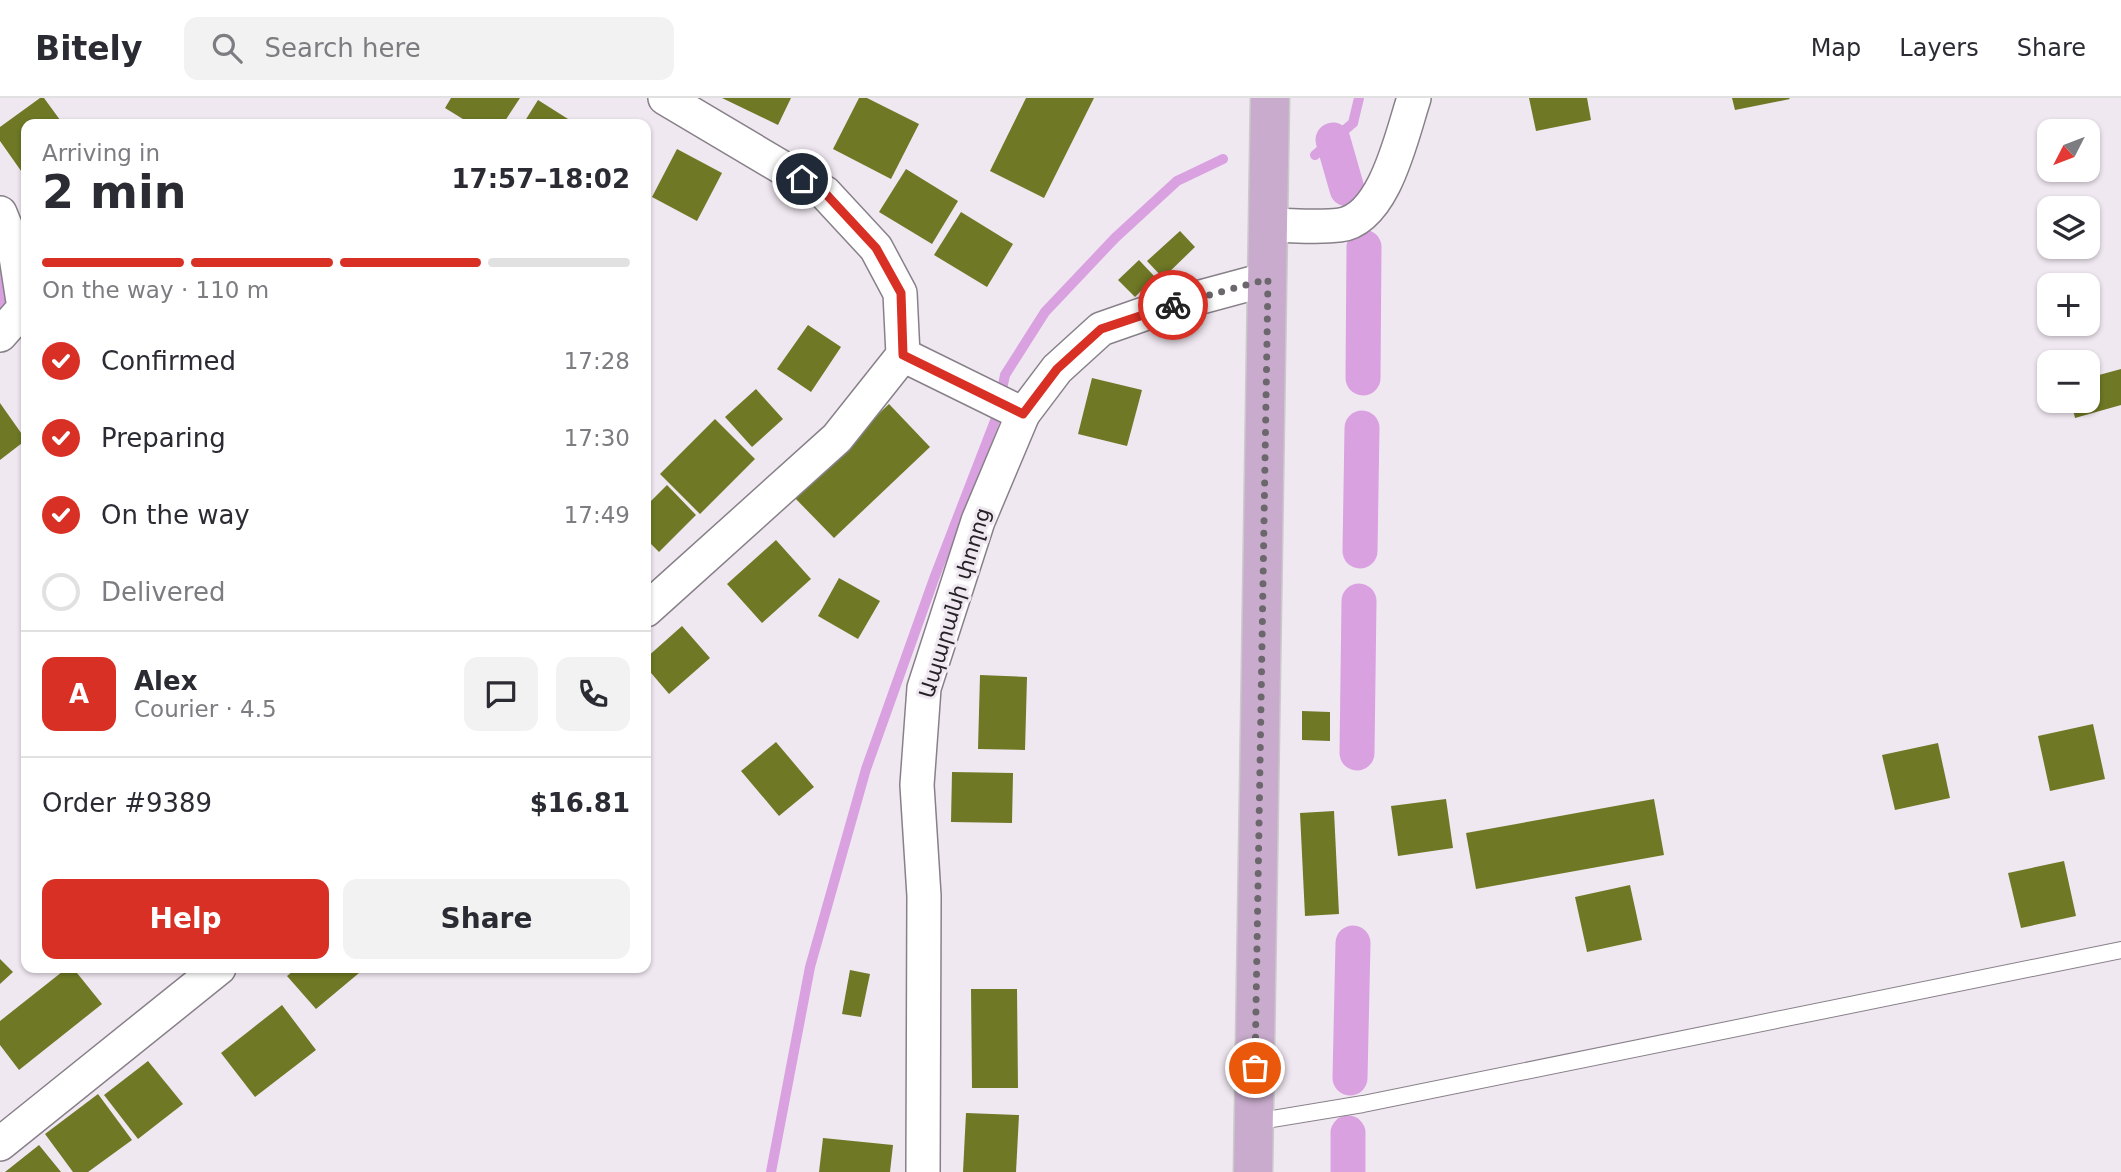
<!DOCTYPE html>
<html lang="en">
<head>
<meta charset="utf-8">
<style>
  body { margin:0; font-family:"DejaVu Sans","Noto Sans Armenian",sans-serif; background:#f2f2f3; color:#2b2b33; height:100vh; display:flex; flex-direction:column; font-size:26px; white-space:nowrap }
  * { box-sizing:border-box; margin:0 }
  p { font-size:23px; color:#7c7c81 }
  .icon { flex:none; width:38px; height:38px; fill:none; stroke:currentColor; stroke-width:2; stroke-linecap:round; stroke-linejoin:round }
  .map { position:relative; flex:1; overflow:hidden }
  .panel { position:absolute; left:21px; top:21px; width:630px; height:854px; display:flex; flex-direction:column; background:#fff; border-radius:14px; box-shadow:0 2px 5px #0004 }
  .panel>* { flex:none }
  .needle { width:46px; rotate:228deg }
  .tools { position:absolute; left:2037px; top:21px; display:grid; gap:14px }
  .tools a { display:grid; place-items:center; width:63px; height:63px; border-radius:14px; background:#fff; box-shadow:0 2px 5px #0004; font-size:35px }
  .pin { position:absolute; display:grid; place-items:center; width:60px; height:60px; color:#fff; margin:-30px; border:4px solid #fff; border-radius:50%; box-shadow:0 2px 7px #0007 }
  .courier { position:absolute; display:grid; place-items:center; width:70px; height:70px; margin:-35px; border:5px solid #d93025; border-radius:50%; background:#fff; color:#222; box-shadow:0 2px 9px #0007 }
  .head em { font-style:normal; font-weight:700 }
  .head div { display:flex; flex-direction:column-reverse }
  .head { display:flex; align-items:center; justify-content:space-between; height:119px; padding:0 21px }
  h1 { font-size:46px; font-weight:700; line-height:52px }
  .bar { display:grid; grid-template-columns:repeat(4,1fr); gap:10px 7px; align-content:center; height:84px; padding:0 21px }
  .bar i { height:9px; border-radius:5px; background:#e1e1e2 }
  .bar .active { background:#d93025 }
  .bar p { grid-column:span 4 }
  .line { display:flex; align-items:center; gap:18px; padding:0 21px; border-top:2px solid #e1e1e2 }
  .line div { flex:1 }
  .round { display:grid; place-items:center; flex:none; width:74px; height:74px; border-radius:14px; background:#f2f2f3 }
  ol { padding:0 21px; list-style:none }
  li { display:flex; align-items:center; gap:21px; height:77px }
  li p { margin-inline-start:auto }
  li .icon { padding:7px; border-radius:50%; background:#d93025; color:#fff; stroke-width:4 }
  li:last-child { color:#7c7c81 }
  li i { width:38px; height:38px; border:4px solid #e1e1e2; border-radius:50% }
  .button { display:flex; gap:14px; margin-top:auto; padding:14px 21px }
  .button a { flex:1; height:80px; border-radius:14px; background:#d93025; color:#fff; font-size:28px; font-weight:700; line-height:80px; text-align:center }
  .button a+a { background:#f2f2f3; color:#2b2b33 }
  header { display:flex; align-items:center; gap:42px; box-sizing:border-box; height:98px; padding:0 35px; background:#fff; border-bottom:2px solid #e1e1e2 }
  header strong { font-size:33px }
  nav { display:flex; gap:38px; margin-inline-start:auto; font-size:24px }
  .search { width:490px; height:63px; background:#f2f2f3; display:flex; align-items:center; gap:18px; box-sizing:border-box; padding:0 24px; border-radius:14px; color:#7c7c81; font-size:26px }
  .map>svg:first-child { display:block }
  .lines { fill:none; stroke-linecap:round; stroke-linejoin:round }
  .stream { stroke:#d9a1e0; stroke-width:10 }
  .canal { stroke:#d9a1e0; stroke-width:35 }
  .building { fill:#6f7825 }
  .lane-casing { stroke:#888089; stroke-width:18 }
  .street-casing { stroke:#888089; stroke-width:36 }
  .primary-casing { stroke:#cbcacb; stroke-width:41 }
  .lane { stroke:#fff; stroke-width:16 }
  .street { stroke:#fff; stroke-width:33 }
  .primary { stroke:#c9accd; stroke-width:38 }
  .done { stroke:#6c676c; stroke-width:7; stroke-dasharray:0 12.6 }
  .route { stroke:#d93025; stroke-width:9 }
  .labels { text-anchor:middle; stroke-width:6; stroke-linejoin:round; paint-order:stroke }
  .street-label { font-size:21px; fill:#252225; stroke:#f0e8f1 }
</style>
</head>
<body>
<header>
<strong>Bitely</strong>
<div class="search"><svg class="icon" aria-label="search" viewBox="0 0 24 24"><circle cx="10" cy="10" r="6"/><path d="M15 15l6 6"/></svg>Search here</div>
<nav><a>Map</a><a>Layers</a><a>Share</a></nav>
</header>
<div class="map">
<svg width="2121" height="1074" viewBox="0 0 2121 1074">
  <rect width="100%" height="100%" fill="#f0e8f1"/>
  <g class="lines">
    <g class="stream">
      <polyline points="1315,57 1353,25 1359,0"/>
      <polyline points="771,1074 810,869 866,671 935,478 996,320 1005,277 1045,214 1115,140 1177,83 1223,61"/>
    </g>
    <g class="canal">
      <polyline points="1333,42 1347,91"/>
      <polyline points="0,216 10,181 0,152"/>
      <polyline points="1363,280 1364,149"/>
      <polyline points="1360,453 1362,330"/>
      <polyline points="1357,655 1359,503"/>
      <polyline points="1350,980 1353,845"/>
      <polyline points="1348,1074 1348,1035"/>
    </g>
  </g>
  <g class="building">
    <polygon points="40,0 44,0 63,26 26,26 26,80 0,43 0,29"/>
    <polygon points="451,0 520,0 503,26 471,26 445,10"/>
    <polygon points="722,0 791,0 778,27"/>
    <polygon points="859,0 867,0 919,26 891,81 833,51"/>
    <polygon points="1026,0 1094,0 1044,100 990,73"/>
    <polygon points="1529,0 1587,0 1591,22 1536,33"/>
    <polygon points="1732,0 1789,0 1790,1 1735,12"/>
    <polygon points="538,2 576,26 523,26"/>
    <polygon points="677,51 722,75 697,123 652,99"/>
    <polygon points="906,71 958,103 932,146 879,114"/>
    <polygon points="961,114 1013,146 987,189 934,157"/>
    <polygon points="1180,133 1195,149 1163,180 1147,163"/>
    <polygon points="1139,162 1155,179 1135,199 1118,182"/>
    <polygon points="808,227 841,249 811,294 777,271"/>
    <polygon points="2121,271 2121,307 2075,320 2071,303 2088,303 2088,280"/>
    <polygon points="1092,280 1142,292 1127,348 1078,336"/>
    <polygon points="756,291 783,321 752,349 725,319"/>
    <polygon points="0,305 26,342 0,362"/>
    <polygon points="889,306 930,349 834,440 793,398"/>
    <polygon points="715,321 755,361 700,416 660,376"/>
    <polygon points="667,387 696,417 659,454 646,441 646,408"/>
    <polygon points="776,442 811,481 762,525 727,486"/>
    <polygon points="839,480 880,503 858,541 818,518"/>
    <polygon points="682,528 710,560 669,596 646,569 646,560"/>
    <polygon points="980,577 1027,579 1025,652 978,651"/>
    <polygon points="1302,613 1330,614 1330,643 1302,642"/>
    <polygon points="2093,626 2105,681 2050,693 2038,638"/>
    <polygon points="776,644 814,689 779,718 741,673"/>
    <polygon points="1938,645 1950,700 1895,712 1882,657"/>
    <polygon points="952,674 1013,675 1012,725 951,724"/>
    <polygon points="1446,701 1453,750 1398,758 1391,708"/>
    <polygon points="1654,701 1664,757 1476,791 1466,735"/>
    <polygon points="1334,713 1339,816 1305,818 1300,715"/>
    <polygon points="2064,763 2076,818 2021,830 2008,775"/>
    <polygon points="1630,787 1642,842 1587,854 1575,799"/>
    <polygon points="0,861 13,874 0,886"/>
    <polygon points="67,870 73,870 102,906 19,972 0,947 0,923"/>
    <polygon points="297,870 365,870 316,911 287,878"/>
    <polygon points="850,872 870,876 861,919 842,916"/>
    <polygon points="971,891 1017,891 1018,990 972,990"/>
    <polygon points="282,907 316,952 255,999 221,955"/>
    <polygon points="148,963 183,1006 138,1041 104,997"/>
    <polygon points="98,996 132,1042 88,1074 73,1074 45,1036"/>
    <polygon points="966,1015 1019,1017 1016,1074 963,1074"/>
    <polygon points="823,1040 893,1047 890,1074 819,1074"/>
    <polygon points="39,1047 61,1074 5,1074"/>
  </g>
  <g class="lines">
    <g class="lane-casing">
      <polyline id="lane" points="1254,1024 1363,1006 2121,852"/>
    </g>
    <g class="street-casing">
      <g id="street">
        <polyline points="0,115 15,152 24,210 0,237"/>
        <path d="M1269,127c23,0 48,3 71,0 45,-6 62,-91 74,-127"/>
        <polyline points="903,257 1023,316"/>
        <polyline points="646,512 837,340 903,257 900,195 876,150 825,95 665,0"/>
        <polyline points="0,1046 219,870"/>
        <polyline points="923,1074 924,798 917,687 924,590 978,423 1023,316 1057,271 1101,231 1164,209 1268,181"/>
      </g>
    </g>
    <g class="primary-casing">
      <polyline id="primary" points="1253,1074 1270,0"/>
    </g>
    <use href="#lane" class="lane"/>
    <use href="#street" class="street"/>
    <use href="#primary" class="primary"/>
  </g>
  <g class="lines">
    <polyline class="done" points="1173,207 1268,181 1255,970"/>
    <polyline class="route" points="802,81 825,95 876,150 901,195 903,257 1023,316 1057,271 1101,231 1173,207"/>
  </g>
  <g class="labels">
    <g class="street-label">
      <text transform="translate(955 505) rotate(-73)" y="7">Ապարանի փողոց</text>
    </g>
  </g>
</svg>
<div class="tools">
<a><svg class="needle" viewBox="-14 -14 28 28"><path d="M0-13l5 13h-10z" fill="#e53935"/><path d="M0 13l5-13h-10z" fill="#7c7c81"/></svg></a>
<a><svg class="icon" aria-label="layers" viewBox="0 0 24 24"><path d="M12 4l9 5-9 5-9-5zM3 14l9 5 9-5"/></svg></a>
<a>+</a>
<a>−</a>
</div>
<div class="pin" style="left:1255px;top:970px;background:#ea580c"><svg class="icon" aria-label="bag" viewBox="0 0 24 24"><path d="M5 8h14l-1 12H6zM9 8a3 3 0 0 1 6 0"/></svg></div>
<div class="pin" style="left:802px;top:81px;background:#1f2937"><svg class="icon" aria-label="home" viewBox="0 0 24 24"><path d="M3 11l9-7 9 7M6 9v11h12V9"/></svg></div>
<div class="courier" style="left:1173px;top:207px"><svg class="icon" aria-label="bike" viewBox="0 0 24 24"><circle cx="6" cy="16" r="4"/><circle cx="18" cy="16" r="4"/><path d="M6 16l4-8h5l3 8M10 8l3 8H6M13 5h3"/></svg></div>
<section class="panel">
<div class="head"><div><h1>2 min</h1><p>Arriving in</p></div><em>17:57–18:02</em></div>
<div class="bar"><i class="active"></i><i class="active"></i><i class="active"></i><i></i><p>On the way · 110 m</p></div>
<ol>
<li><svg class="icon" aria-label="check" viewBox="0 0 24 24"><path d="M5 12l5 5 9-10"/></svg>Confirmed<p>17:28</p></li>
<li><svg class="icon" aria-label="check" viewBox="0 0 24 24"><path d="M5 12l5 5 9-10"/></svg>Preparing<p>17:30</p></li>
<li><svg class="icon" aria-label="check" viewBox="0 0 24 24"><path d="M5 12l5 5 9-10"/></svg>On the way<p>17:49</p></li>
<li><i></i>Delivered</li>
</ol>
<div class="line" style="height:126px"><b class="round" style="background:#d93025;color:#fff">A</b><div><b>Alex</b><p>Courier · 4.5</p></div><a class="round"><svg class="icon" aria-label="chat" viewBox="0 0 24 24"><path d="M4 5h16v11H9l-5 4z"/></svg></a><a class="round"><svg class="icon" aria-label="phone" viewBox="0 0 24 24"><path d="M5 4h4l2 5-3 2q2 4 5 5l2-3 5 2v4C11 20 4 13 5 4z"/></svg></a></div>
<div class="line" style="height:91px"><div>Order #9389</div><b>$16.81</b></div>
<div class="button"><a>Help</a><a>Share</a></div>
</section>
</div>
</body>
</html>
